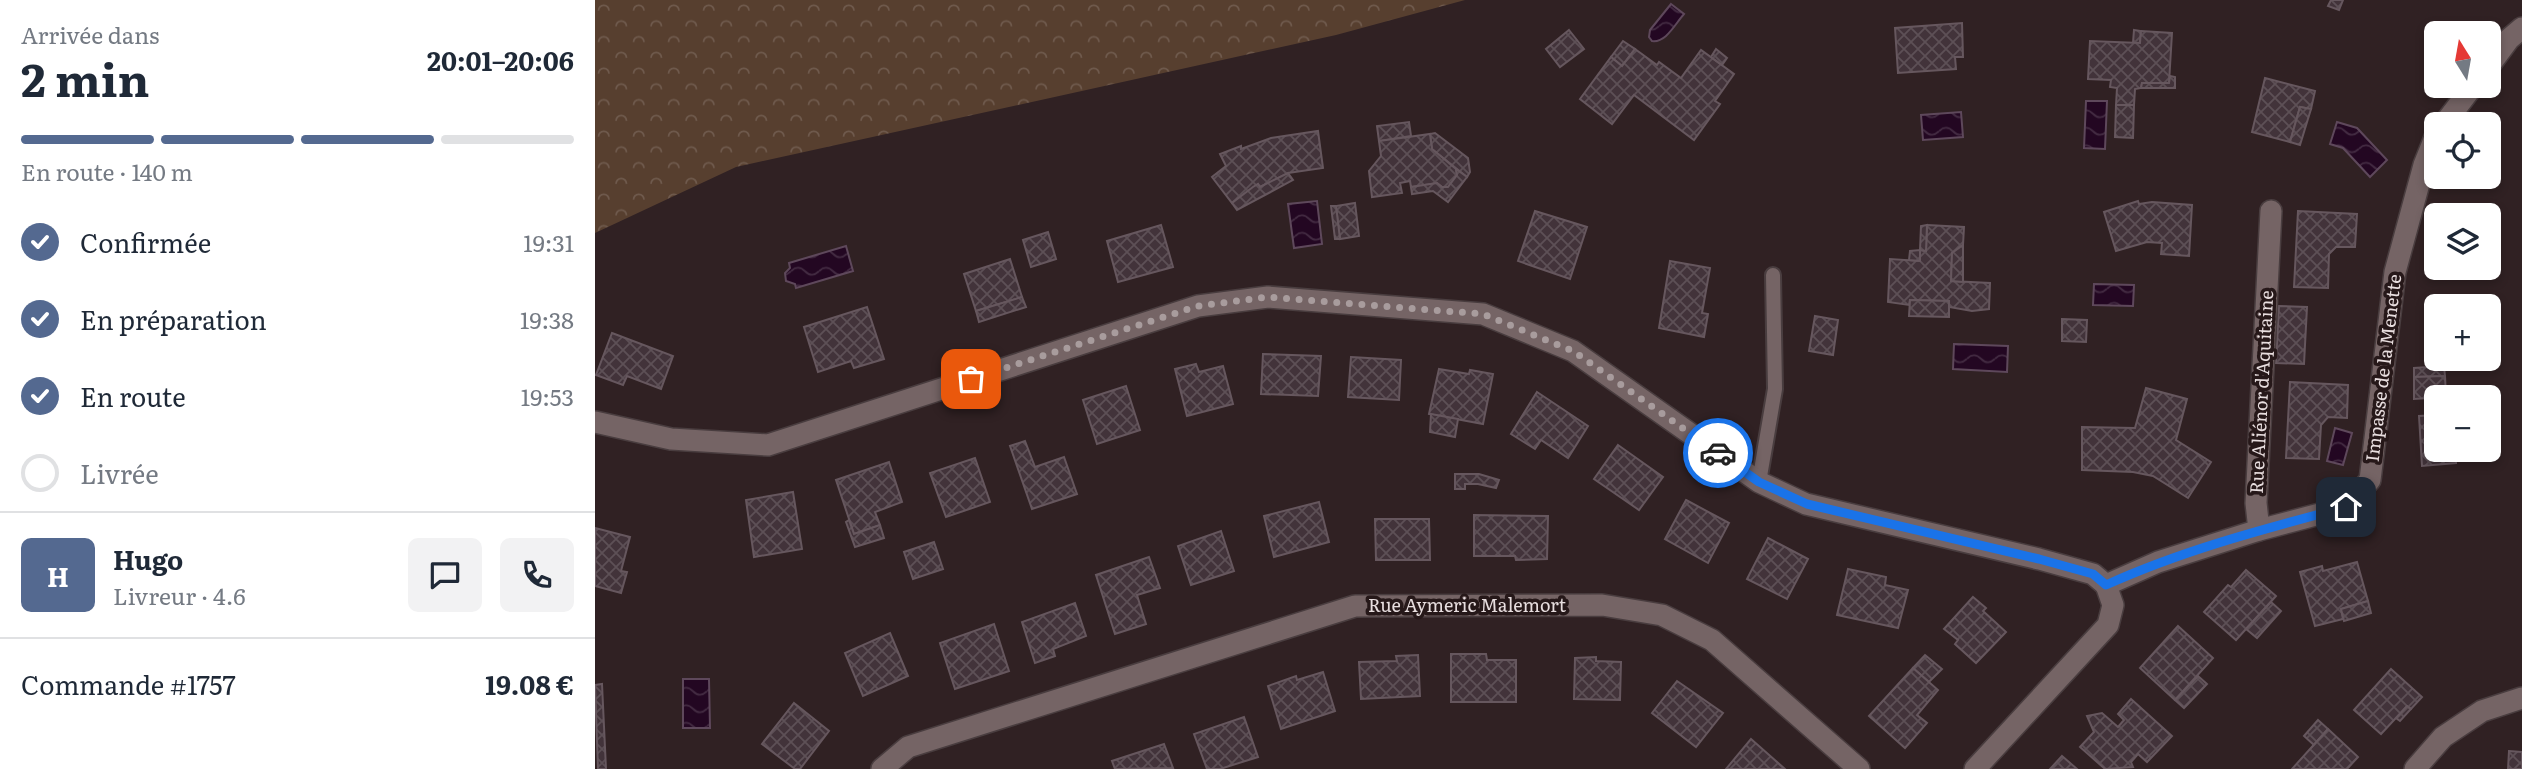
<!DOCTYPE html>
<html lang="fr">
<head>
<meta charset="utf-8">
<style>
  body { margin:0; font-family:Literata,serif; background:#f2f2f3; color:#1f2937; height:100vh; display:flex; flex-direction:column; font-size:26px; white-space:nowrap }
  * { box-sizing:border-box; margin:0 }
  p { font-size:23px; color:#747a83 }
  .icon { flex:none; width:38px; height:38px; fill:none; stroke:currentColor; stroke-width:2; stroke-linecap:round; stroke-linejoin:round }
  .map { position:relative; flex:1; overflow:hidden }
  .side { display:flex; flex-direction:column; background:#fff; width:595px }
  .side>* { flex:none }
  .needle { width:46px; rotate:349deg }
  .controls { position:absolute; left:1829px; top:21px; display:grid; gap:14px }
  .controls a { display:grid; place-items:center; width:77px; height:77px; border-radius:10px; background:#fff; box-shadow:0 4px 10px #0003; font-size:35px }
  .pin { position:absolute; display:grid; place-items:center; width:60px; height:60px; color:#fff; margin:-30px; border-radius:14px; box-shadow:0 4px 10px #0006 }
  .courier { position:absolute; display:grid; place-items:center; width:70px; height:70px; margin:-35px; border:5px solid #1a73e8; border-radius:50%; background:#fff; color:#222; box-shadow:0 2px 9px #0007 }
  .summary em { font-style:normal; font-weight:700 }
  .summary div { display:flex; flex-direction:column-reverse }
  .summary { display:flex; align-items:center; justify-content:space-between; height:119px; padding:0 21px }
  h1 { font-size:46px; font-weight:700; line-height:52px }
  .bar { display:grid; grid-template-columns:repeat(4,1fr); gap:10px 7px; align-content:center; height:84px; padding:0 21px }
  .bar i { height:9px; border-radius:5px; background:#e0e1e3 }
  .bar .on { background:#546990 }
  .bar p { grid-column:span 4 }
  .line { display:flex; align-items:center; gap:18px; padding:0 21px; border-top:2px solid #e0e1e3 }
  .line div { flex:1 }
  .round { display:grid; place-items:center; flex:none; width:74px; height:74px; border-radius:10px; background:#f2f2f3 }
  ol { padding:0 21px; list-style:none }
  li { display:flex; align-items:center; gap:21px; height:77px }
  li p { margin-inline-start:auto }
  li .icon { padding:7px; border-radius:50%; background:#546990; color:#fff; stroke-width:4 }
  li:last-child { color:#747a83 }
  li i { width:38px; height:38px; border:4px solid #e0e1e3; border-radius:50% }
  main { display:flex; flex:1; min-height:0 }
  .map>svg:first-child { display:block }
  .forest { fill:url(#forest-crowns) }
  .water { fill:url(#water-waves); stroke:#5e485b; stroke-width:2 }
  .building { fill:url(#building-cross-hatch); stroke:#66575e; stroke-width:2 }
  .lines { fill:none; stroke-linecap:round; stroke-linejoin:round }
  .lane-casing { stroke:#493d3f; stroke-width:18 }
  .street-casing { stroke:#493d3f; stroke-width:24 }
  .lane { stroke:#756465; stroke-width:14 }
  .street { stroke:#756465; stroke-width:21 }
  .done { stroke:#a89c9d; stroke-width:7; stroke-dasharray:0 12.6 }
  .route { stroke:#1a73e8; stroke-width:9 }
  .labels { text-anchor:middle; stroke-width:7; stroke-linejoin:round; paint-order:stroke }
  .street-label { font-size:18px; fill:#e8dedf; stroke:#261819 }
</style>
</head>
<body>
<main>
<section class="side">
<div class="summary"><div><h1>2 min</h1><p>Arrivée dans</p></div><em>20:01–20:06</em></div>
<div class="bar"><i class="on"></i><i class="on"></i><i class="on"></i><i></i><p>En route · 140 m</p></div>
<ol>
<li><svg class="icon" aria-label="check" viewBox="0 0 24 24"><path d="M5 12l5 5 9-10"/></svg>Confirmée<p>19:31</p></li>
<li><svg class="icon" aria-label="check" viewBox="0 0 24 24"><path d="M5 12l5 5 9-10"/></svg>En préparation<p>19:38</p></li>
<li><svg class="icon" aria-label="check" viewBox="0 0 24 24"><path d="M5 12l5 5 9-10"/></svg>En route<p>19:53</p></li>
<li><i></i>Livrée</li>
</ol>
<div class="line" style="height:126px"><b class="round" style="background:#546990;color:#fff">H</b><div><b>Hugo</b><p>Livreur · 4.6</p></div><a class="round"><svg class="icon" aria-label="chat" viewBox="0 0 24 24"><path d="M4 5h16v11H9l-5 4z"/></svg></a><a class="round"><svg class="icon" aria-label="phone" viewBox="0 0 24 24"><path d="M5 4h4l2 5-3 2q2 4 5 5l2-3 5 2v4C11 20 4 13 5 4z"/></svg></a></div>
<div class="line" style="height:91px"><div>Commande #1757</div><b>19.08 €</b></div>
</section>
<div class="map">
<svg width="1927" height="769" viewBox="0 0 1927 769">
  <defs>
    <pattern id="forest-crowns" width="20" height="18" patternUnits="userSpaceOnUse" patternTransform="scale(1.75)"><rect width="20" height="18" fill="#573f2f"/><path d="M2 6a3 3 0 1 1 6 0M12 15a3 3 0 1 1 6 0" fill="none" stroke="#6f5a4d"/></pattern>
    <pattern id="water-waves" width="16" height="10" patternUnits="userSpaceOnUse" patternTransform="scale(1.75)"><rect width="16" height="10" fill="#230722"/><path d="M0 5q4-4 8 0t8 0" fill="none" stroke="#432b42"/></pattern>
    <pattern id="building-cross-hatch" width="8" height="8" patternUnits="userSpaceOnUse" patternTransform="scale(1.75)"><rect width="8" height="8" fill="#42333a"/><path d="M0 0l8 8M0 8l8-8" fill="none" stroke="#5d5056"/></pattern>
  </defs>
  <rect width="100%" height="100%" fill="#302123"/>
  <polygon class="forest" points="0,0 870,0 741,35 141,167 0,233"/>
  <g class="water">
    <path d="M1076,4l13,10c-9,10 -18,29 -32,27l-3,-4 1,-7z"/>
    <polygon points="1491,101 1512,101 1510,149 1489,148"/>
    <polygon points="1366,112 1368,137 1328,140 1326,115"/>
    <polygon points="1742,122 1762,128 1792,160 1775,177 1748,148 1735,144"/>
    <polygon points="722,201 727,244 699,248 693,204"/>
    <polygon points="251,246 258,271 201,288 200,284 191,281 190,273 195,268 194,263"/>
    <polygon points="1499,284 1539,285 1538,306 1498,305"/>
    <polygon points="1359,344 1413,346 1412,372 1358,369"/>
    <polygon points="1740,428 1757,433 1748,465 1732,461"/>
    <polygon points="88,679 114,679 115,728 88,728"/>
  </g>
  <g class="building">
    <polygon points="1736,0 1748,0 1744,10 1733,6"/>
    <polygon points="1367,23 1368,57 1360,57 1361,69 1303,73 1300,28"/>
    <polygon points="974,30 989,49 965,67 951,49"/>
    <polygon points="1539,30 1546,31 1545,43 1538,43"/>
    <polygon points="1546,31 1577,33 1574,83 1547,83 1546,88 1540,89 1539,105 1521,105 1522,88 1515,87 1516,80 1493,79 1495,41 1545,43"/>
    <polygon points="1028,41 1040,49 1027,66 1016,57"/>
    <polygon points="1040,49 1062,65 1064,62 1086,78 1106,50 1139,74 1120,101 1125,104 1099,140 1039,95 1017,124 985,99 1016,57 1027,66"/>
    <polygon points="1121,49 1132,58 1127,65 1116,57"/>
    <polygon points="1575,76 1580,77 1580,88 1546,88 1547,83 1574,83"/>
    <polygon points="1670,78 1720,91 1716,109 1705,107 1695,142 1657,132"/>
    <polygon points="1521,105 1539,105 1538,138 1520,137"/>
    <polygon points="1705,107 1716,109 1705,145 1695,142"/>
    <polygon points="814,122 816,136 784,141 782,126"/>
    <polygon points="723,131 728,168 693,173 665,187 663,184 637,203 617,177 631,166 625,154 646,146 646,149 676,138"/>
    <polygon points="840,133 873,158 875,172 872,177 837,149 835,134"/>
    <polygon points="835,134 837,149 861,169 862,175 853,187 847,187 842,183 816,187 815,181 805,183 807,193 777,197 774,171 786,156 784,141"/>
    <polygon points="861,169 872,177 853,202 838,191 817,194 816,187 842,183 847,187 853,187 862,175"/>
    <polygon points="693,173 698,180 642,210 637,203 658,187 663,184 665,187"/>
    <polygon points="1543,201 1544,204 1557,202 1597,205 1594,256 1566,254 1567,243 1552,242 1521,251 1509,212"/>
    <polygon points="760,203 764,236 745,239 741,206"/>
    <polygon points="736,206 741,206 745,239 740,239"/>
    <polygon points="940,211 992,227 975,279 923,261"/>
    <polygon points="1703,211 1762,214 1760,247 1741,247 1734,254 1733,288 1699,287"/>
    <polygon points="566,225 578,267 523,282 512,241"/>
    <polygon points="1332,225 1369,227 1368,245 1357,253 1356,281 1395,283 1394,309 1377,311 1354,307 1354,301 1315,300 1314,305 1293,302 1295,259 1325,261 1325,250 1331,251"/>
    <polygon points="1332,225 1331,251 1325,250 1326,226"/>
    <polygon points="453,232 461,259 436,267 428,240"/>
    <polygon points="1368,245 1368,282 1356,281 1357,253"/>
    <polygon points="1325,250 1325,261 1314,260 1315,251"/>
    <polygon points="415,259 427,297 381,311 369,274"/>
    <polygon points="1075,261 1115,268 1107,313 1113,314 1109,337 1064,328"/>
    <polygon points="427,297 431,307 384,322 381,311"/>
    <polygon points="1315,300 1354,301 1354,317 1314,316"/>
    <polygon points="1684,306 1712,307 1709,364 1681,363"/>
    <polygon points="272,307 289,359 259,368 256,361 223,372 209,327"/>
    <polygon points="1220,316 1243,320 1238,355 1214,351"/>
    <polygon points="1467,319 1492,320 1491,342 1467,341"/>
    <polygon points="17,333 78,356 66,389 32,376 28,385 1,375"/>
    <polygon points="668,354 726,356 723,396 666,394"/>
    <polygon points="756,357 806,360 804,400 753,397"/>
    <polygon points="601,364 604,372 628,366 638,404 592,416 580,369"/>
    <polygon points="1849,366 1850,376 1819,377 1819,368"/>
    <polygon points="844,369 874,374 875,370 898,374 888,424 834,414"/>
    <polygon points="1850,376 1851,397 1819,399 1819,377"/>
    <polygon points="1695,382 1753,385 1752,418 1733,417 1726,425 1724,459 1691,458"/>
    <polygon points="531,386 545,430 502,444 488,400"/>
    <polygon points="1551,388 1592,399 1581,440 1616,462 1593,498 1558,476 1538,472 1487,470 1487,427 1540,428"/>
    <polygon points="942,392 993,426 973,458 946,440 940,449 916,434"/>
    <polygon points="836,414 863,419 860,437 835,432"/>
    <polygon points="1841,415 1841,450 1860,450 1861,463 1827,466 1824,416"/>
    <polygon points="430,441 440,467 469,457 482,494 437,509 415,446"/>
    <polygon points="1023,445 1068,477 1044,510 999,479"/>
    <polygon points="380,458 395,502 351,517 335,473"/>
    <polygon points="294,462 307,502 280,512 285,525 259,534 241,480"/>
    <polygon points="860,474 884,474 904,480 901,488 883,484 870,484 870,489 860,489"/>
    <polygon points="198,492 207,549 159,557 151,500"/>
    <polygon points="1091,500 1134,523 1113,563 1070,539"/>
    <polygon points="724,502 734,542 679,557 669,516"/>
    <polygon points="879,515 953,516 952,559 921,560 920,556 879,556"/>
    <polygon points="780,519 834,519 835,560 781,560"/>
    <polygon points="254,520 259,534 285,525 289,538 260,547 251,522"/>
    <polygon points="0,528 35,537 26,571 32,572 26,593 0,586"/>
    <polygon points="626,531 639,571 596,585 583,546"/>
    <polygon points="1173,538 1213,559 1192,599 1152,579"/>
    <polygon points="339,542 348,569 318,579 309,552"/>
    <polygon points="554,557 565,588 542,595 551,624 520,634 501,575"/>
    <polygon points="1762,562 1773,601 1746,609 1748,619 1720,626 1705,572 1727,566 1728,571"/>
    <polygon points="1253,569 1291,577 1290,585 1313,590 1303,628 1242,615"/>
    <polygon points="1651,570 1681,596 1641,640 1609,612 1633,585 1636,587"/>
    <polygon points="1378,597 1391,608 1388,611 1411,632 1381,663 1360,644 1363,640 1349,629"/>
    <polygon points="1773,601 1776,613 1749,621 1746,609"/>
    <polygon points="1676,602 1686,611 1662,638 1651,629"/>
    <polygon points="480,603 491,636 458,649 460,656 440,663 427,622"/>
    <polygon points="399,624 414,671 360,689 345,643"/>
    <polygon points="1583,626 1618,658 1580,700 1545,668"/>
    <polygon points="295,633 313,676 268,696 250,653"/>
    <polygon points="856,654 891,654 892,660 921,660 921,702 856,702"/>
    <polygon points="823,655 825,696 766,699 764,662 802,661 801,656"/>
    <polygon points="1330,655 1347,669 1334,682 1318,668"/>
    <polygon points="1001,657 1001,661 1026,662 1025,700 979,699 980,658"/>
    <polygon points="1318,668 1343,690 1322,715 1332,723 1310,748 1274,716"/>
    <polygon points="1796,669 1827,697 1816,709 1812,706 1786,734 1759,710"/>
    <polygon points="728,672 740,711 686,729 673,686 701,676 702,680"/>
    <polygon points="1603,676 1612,684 1589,708 1580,700"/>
    <polygon points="1082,681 1128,713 1101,747 1057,713"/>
    <polygon points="7,684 11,769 3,769 0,685"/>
    <polygon points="1536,699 1577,736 1552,762 1543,754 1536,762 1538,767 1510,769 1485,747 1499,732 1492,716 1507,713 1523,727 1529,720 1523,714"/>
    <polygon points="199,703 234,731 205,769 200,769 167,744"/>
    <polygon points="1812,706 1816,709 1805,721 1801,718"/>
    <polygon points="649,717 663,757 625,769 612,769 599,734"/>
    <polygon points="1723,720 1733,729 1719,745 1709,736"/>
    <polygon points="1733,729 1763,757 1752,769 1697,769"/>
    <polygon points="1156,739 1190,769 1131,769"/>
    <polygon points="569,744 578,768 520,769 517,761"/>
    <polygon points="1914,751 1927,752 1927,769 1913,769"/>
    <polygon points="1467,756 1482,769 1455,769"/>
  </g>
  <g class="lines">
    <g class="lane-casing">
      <polyline id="lane" points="1164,482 1180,389 1178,275"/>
    </g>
    <g class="street-casing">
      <g id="street">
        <polyline points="1894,66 1914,39 1927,28"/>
        <polyline points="1849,124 1878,86"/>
        <polyline points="0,422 76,439 173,445 603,306 673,297 888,314 978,351 1164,482 1211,504 1444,559 1498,574 1511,585"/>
        <polyline points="1664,530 1751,507 1775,480 1800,272 1829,165 1841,135"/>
        <polyline points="1511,585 1563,562 1664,530 1661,503 1676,211"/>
        <polyline points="287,769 313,747 760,606 1007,605 1067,615 1117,640 1264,769"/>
        <polyline points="1380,769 1513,625 1518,605 1511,585"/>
        <polyline points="1820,769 1848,737 1887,711 1927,698"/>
      </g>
    </g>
    <use href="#lane" class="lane"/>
    <use href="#street" class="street"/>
  </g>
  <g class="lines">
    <polyline class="done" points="376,379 603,306 673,297 888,314 978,351 1123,453"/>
    <path class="route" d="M1123,453l41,29 48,22 232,55 54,15 13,11c77,-35 158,-56 240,-78"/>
  </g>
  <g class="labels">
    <g class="street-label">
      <text transform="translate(1789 368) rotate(-83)" y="6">Impasse de la Menette</text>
      <text transform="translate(1667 392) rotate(-87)" y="6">Rue Aliénor d'Aquitaine</text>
      <text x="872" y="612">Rue Aymeric Malemort</text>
    </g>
  </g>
</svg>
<div class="controls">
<a><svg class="needle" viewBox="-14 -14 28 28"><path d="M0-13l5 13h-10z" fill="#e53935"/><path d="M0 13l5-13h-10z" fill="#747a83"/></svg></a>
<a><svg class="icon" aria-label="locate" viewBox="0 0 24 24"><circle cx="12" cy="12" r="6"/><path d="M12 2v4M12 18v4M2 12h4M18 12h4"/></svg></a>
<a><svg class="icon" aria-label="layers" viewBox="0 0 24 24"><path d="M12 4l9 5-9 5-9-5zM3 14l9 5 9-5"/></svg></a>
<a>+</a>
<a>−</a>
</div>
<div class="pin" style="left:376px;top:379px;background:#ea580c"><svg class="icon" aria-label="bag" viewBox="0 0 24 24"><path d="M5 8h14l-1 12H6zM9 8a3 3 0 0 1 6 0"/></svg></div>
<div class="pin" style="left:1751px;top:507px;background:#1f2937"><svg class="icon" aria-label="home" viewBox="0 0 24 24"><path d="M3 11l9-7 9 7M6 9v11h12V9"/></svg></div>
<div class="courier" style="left:1123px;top:453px"><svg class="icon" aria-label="car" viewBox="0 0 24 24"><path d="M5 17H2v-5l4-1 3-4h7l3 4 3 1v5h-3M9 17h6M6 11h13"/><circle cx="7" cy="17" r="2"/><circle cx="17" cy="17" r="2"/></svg></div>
</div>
</main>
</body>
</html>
